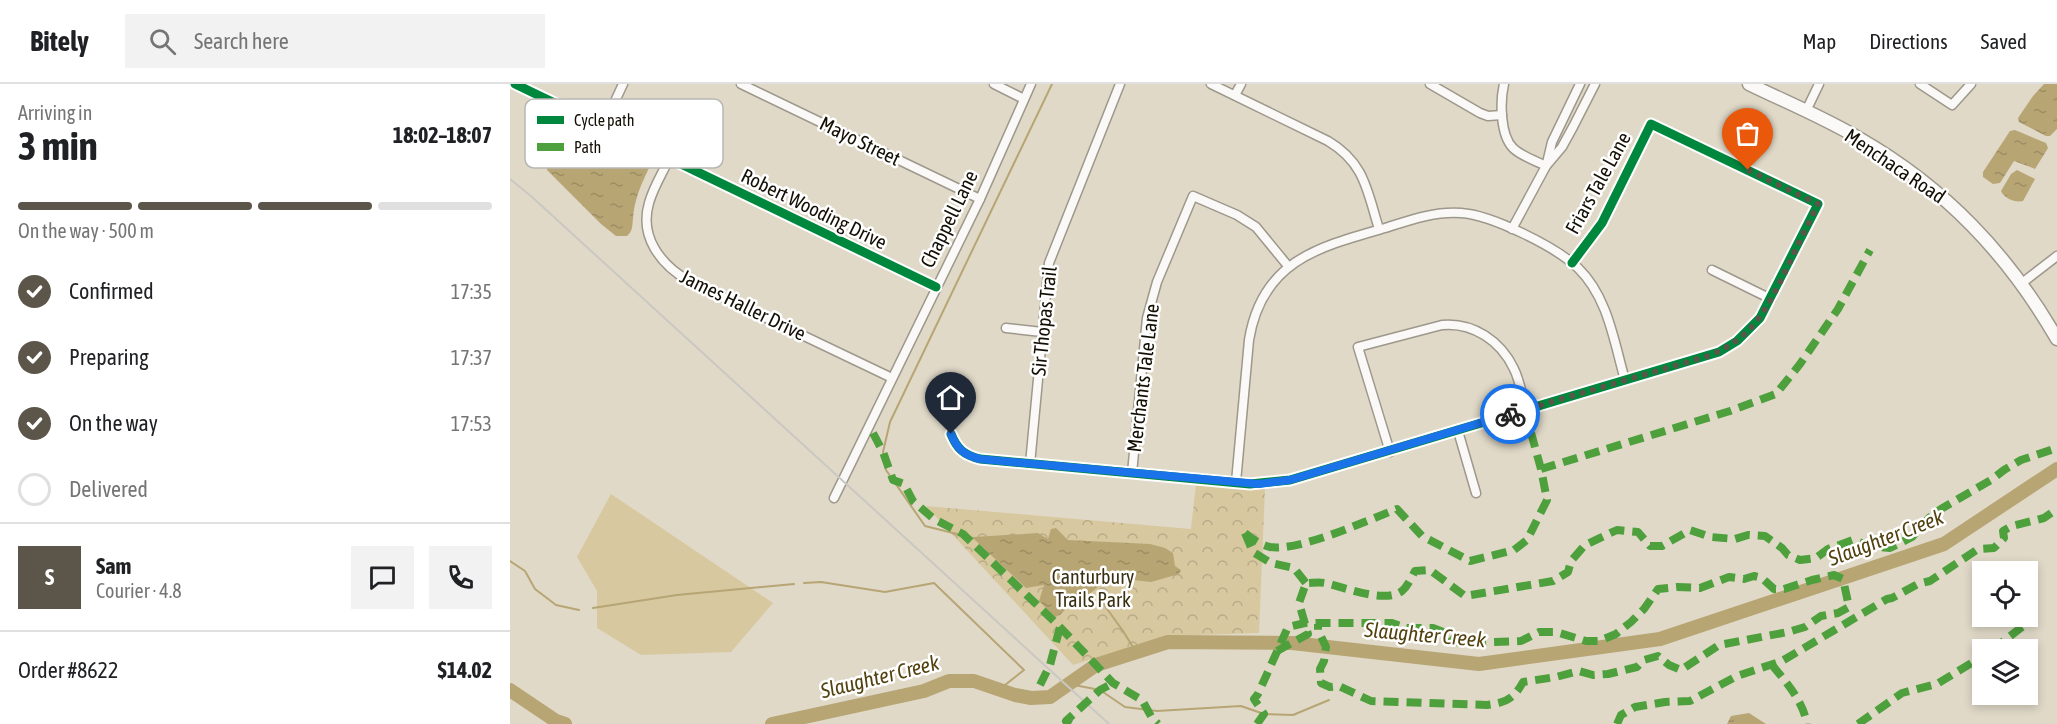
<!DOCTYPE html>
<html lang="en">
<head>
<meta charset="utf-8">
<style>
  body { margin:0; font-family:"Asap Condensed",sans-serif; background:#f2f2f2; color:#202124; height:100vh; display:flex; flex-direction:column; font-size:22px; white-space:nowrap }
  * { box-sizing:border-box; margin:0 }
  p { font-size:20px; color:#757577 }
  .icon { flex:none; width:33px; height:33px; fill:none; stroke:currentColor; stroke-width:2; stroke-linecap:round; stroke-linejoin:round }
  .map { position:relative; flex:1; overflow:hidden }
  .panel { display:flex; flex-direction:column; background:#fff; width:510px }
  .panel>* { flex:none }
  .tools { position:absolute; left:1462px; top:477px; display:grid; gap:12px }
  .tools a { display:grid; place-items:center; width:66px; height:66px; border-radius:0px; background:#fff; box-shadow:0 3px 9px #0003; font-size:30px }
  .pin { position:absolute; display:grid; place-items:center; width:51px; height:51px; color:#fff; margin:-62px -26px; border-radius:50% 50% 50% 0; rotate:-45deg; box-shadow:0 0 6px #0007 }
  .pin .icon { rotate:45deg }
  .courier { position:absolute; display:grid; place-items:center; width:60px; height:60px; margin:-30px; border:4px solid #1a73e8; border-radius:50%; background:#fff; color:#222; box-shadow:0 2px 8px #0007 }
  .overview em { font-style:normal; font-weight:700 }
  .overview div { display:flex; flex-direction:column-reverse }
  .overview { display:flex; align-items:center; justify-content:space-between; height:102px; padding:0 18px }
  h1 { font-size:39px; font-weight:700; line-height:45px }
  .bar { display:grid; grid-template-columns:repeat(4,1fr); gap:9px 6px; align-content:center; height:72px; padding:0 18px }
  .bar i { height:8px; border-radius:4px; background:#e0e0e0 }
  .bar .active { background:#5b5649 }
  .bar p { grid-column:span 4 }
  .line { display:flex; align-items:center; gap:15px; padding:0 18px; border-top:2px solid #e0e0e0 }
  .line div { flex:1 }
  .round { display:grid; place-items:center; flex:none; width:63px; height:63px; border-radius:0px; background:#f2f2f2 }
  ol { padding:0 18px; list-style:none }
  li { display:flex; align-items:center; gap:18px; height:66px }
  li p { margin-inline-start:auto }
  li .icon { padding:6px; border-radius:50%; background:#5b5649; color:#fff; stroke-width:4 }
  li:last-child { color:#757577 }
  li i { width:33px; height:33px; border:3px solid #e0e0e0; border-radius:50% }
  header { display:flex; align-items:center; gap:36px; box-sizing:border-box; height:84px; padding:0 30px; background:#fff; border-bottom:2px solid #e0e0e0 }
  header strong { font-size:28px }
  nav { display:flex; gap:33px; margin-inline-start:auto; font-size:21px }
  .search { width:420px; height:54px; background:#f2f2f2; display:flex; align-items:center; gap:15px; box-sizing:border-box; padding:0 21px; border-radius:0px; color:#757577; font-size:22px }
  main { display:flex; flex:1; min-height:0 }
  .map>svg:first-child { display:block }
  .grass { fill:#d8c8a0 }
  .park { fill:url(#park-crowns) }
  .water { fill:url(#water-ripples) }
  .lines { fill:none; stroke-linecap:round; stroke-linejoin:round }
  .stream { stroke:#b7a574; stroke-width:2 }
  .river { stroke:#b7a574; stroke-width:14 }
  .minor-casing { stroke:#9d988b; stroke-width:11 }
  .secondary-casing { stroke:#9d988b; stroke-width:15 }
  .minor { stroke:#faf9f7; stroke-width:8 }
  .secondary { stroke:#faf9f7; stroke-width:12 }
  .rail { stroke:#cac8c3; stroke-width:2 }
  .quiet { stroke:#4ea03d; stroke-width:8; stroke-dasharray:15 8; stroke-linecap:butt }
  .cycleway-casing { stroke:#fff; stroke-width:13 }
  .cycleway { stroke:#00873e; stroke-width:9 }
  .done { stroke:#5b5649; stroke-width:6; stroke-dasharray:0 10.8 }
  .route { stroke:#1a73e8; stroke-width:8 }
  .labels { text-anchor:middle; stroke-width:5; stroke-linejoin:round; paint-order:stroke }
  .street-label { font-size:20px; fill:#130f04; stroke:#fff }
  .park-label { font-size:20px; fill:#3a2f12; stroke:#fff }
  .water-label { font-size:21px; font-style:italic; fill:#53420f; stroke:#fff }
  .key { fill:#fff; stroke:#b8b7b4; stroke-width:1.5 }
  .key-label { font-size:16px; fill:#130f04 }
</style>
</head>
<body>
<header>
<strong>Bitely</strong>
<div class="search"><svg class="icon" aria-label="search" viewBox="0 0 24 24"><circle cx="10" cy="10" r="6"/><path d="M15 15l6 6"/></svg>Search here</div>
<nav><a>Map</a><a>Directions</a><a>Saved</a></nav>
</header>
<main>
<section class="panel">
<div class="overview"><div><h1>3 min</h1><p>Arriving in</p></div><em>18:02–18:07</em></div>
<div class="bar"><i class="active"></i><i class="active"></i><i class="active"></i><i></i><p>On the way · 500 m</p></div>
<ol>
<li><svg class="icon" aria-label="check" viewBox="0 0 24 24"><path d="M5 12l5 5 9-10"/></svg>Confirmed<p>17:35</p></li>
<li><svg class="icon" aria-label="check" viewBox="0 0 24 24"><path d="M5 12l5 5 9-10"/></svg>Preparing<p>17:37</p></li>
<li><svg class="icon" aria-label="check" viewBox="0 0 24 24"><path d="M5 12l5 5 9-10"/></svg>On the way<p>17:53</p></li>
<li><i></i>Delivered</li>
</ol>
<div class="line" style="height:108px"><b class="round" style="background:#5b5649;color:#fff">S</b><div><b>Sam</b><p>Courier · 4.8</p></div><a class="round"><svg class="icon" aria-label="chat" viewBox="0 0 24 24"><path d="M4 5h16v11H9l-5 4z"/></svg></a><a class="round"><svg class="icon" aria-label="phone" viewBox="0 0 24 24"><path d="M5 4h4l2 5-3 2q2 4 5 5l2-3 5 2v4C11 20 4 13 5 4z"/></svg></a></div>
<div class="line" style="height:78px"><div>Order #8622</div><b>$14.02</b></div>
</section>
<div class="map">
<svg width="1547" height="640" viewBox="0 0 1547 640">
  <defs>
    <pattern id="park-crowns" width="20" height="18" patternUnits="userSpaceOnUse" patternTransform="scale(1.5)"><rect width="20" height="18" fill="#d8c8a0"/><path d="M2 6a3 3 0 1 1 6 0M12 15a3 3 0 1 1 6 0" fill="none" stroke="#b8ab88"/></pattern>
    <pattern id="water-ripples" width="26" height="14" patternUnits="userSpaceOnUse" patternTransform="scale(1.5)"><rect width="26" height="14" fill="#b7a574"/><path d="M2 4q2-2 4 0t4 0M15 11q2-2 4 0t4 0" fill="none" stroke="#9c8d63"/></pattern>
  </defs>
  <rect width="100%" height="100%" fill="#e0d9c8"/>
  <polygon class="grass" points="101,410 263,519 221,568 131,571 87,544 87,507 67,473"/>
  <polygon class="park" points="686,400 755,404 749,549 657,552 563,581 416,422 681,445"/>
  <g class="water">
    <polygon points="1534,0 1547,0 1547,45 1540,52 1536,52 1509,38 1508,34 1523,12"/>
    <path d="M55,44l84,40c-8,17 -15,32 -16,51 -1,7 0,12 -6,17h-11l-15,-12 -54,-54v-12l13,-28z"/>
    <polygon points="1505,46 1536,59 1538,64 1525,85 1504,77 1490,99 1483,100 1473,93 1473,88 1500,47"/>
    <path d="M1507,86l18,9 -12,22c-8,2 -19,-3 -22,-10l10,-17z"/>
    <polygon points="546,444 558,456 640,460 655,464 663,469 665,482 671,486 669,490 641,498 604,494 597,496 573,515 567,514 550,531 545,533 529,517 534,501 516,504 465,456 464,453 528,449 538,455 541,445"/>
    <polygon points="1239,629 1256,640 1217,640 1221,632"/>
  </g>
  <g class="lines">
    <g class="stream">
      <polyline points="467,455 415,442 376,386 373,368 380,338 542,0"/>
      <polyline points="0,477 15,487 25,505 46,521 69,526"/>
      <polyline points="294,499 311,498 375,508 424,499 514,586 490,605"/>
      <polyline points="587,511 613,547 626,568"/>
      <polyline points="83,524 167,511 284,500"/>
      <polyline points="559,600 590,606 615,623 647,627 731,622 754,630 783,631 819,616"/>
    </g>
    <g class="river">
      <polyline points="0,606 46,637 55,640"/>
      <polyline points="262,640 414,607 439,597 464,597 505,611 521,614 540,613 586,581 658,558 782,559 969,580 1150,555 1434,460 1547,385"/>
    </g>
    <g class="minor-casing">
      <g id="minor">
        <polyline points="5,0 426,203"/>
        <polyline points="231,0 470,115"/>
        <polyline points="484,0 514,15"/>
        <path d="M701,0l117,57c37,22 39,50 51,88"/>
        <polyline points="920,0 970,29 978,32 992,31"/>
        <path d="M994,0c-4,17 -4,51 9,64 8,8 23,13 33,18"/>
        <polyline points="1410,0 1442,21 1461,0"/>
        <polyline points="725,11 731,0"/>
        <polyline points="1296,27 1309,0"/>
        <polyline points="93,43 113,0"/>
        <path d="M159,75c-7,15 -16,29 -20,44 -10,34 12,62 40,78l203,97"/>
        <polyline points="1037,79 1042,58 1070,0"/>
        <polyline points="1002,145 1036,82 1052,63 1063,43 1085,0"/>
        <polyline points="1202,186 1261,215"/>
        <polyline points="1512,199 1547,172"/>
        <polyline points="496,244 532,248"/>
        <polyline points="948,347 966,409"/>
        <path d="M441,350c6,15 13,21 29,25l270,25 40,-4 429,-128 18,-11 23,-23 58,-114 -167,-80 -49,99 -30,40"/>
        <path d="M880,368l-32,-105 84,-22c31,-3 59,16 72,44 6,12 8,27 12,40"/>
        <polyline points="520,380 539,179 610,0"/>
        <polyline points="622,389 637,234 647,198 683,112 727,131 746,143 778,182"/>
        <path d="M726,398l13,-142c13,-79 69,-93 136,-112 25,-8 50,-17 76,-15 31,2 95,34 117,55 30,29 36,74 47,112"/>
        <polyline points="324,414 470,115 521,0"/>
      </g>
    </g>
    <g class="secondary-casing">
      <path id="secondary" d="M1239,0c37,18 76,34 111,55 85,49 148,115 197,200"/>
    </g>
    <use href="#minor" class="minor"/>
    <use href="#secondary" class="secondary"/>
    <polyline class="rail" points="0,95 22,113 599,640"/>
    <g class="quiet">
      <polyline points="363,349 373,368 383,396 394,400 403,417 424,435 453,450 548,541 603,599 632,616 642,634 648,640"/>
      <polyline points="1031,385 1220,327 1266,310 1290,280 1328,225 1360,166"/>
      <path d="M735,449c7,6 16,12 25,14 28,5 98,-27 127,-38l25,27 48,25 44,-11 13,-10 20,-40 -6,-31 -14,-51"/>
      <polyline points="735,449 743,468 761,479 784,484 796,499"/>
      <polyline points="1482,566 1521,536"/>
      <path d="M767,567l31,-17 -9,-31 7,-20c6,0 13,-1 19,0 19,4 60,21 77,8 6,-5 9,-13 13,-20l15,-1 35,26 88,-15 15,-9 3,-11 14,-16 32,-15 21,2 12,14h12l28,-16 21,7 24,2 13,-4 17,1 17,12 6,7 12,5 16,-2 12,-9 25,-9 18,6 19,2 22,-11 17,-19 12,-9 50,-29 13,-10 17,-10 36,-12"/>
      <path d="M1262,581c15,18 31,36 35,59"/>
      <polyline points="530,601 540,581 550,543"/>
      <polyline points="561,640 556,637 590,606 603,599"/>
      <path d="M747,640l7,-10 -10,-15 4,-5 30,-67 17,-4h87l14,5h27l15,6 8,8 7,1 58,-2 18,-9h17l30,9h13l17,-7 15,-12 13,-13 14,-20 19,-2 23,1 29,-11 15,2 10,-3 8,2 12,11h10l28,-9 22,-5 9,4 6,28 -11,6 -17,3 -16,11 -17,5 -69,13 -38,25 -12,-5 -11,-9 -14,4 -7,7 -29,7 -15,1 -14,-4 -23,6 -33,5c-9,17 -18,21 -36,23l-116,-4 -32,-15 -9,1 -9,-4 -1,-14 4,-8 2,-14 -8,-17v-6"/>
      <polyline points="1107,640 1111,631 1125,623 1155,618 1180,617 1227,592 1272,577 1377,515 1382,514 1408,500 1420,497 1468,465 1484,464 1494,454 1493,447 1502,442 1534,434 1547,425"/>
      <polyline points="1348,640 1392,609 1427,600 1473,572"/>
    </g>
    <g class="cycleway-casing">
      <g id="cycleway">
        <polyline points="5,0 426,203"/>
        <path d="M441,350c6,15 13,21 29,25l270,25 40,-4 429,-128 18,-11 23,-23 58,-114 -167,-80 -49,99 -30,40"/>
      </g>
    </g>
    <use href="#cycleway" class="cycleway"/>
  </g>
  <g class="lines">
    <path class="done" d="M1000,330l198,-58c46,-18 59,-48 79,-88 10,-22 21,-43 31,-64l-70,-34"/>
    <path class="route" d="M441,350c6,15 13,21 29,25l279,25 31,-4 220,-66"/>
  </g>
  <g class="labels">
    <g class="street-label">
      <text transform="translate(350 57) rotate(26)" y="7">Mayo Street</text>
      <text transform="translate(1385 82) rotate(34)" y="7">Menchaca Road</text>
      <text transform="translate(1088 99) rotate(-61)" y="7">Friars Tale Lane</text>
      <text transform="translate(304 125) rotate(26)" y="7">Robert Wooding Drive</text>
      <text transform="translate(439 135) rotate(-64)" y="7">Chappell Lane</text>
      <text transform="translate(233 221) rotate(26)" y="7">James Haller Drive</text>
      <text transform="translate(534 237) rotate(-84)" y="7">Sir Thopas Trail</text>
      <text transform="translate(633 294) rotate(-83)" y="7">Merchants Tale Lane</text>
    </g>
    <g class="park-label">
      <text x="583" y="500">Canturbury<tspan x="583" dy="23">Trails Park</tspan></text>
    </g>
    <g class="water-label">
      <text transform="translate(1376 454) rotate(-21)" y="7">Slaughter Creek</text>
      <text transform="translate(915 551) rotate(5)" y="7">Slaughter Creek</text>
      <text transform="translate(370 593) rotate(-14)" y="7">Slaughter Creek</text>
    </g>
  </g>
  <rect x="15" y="15" width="198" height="69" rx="9" class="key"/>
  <rect x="27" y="32" width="27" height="8" fill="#00873e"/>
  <rect x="27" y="59" width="27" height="8" fill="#4ea03d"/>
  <g class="key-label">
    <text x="64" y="42">Cycle path</text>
    <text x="64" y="69">Path</text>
  </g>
</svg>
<div class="tools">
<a><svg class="icon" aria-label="locate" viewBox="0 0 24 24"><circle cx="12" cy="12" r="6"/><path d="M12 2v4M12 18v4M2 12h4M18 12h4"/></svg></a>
<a><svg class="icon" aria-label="layers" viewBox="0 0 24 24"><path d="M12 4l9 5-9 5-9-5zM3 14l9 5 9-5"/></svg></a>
</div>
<div class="pin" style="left:1238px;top:86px;background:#ea580c"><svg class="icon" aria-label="bag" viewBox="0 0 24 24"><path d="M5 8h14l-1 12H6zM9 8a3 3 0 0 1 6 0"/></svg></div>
<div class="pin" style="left:441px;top:350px;background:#1f2937"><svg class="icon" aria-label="home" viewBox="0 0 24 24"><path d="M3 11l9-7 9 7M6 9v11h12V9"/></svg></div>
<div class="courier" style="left:1000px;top:330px"><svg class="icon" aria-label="bike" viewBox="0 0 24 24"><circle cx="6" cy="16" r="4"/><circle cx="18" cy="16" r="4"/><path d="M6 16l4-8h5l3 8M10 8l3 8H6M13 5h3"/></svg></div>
</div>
</main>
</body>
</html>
